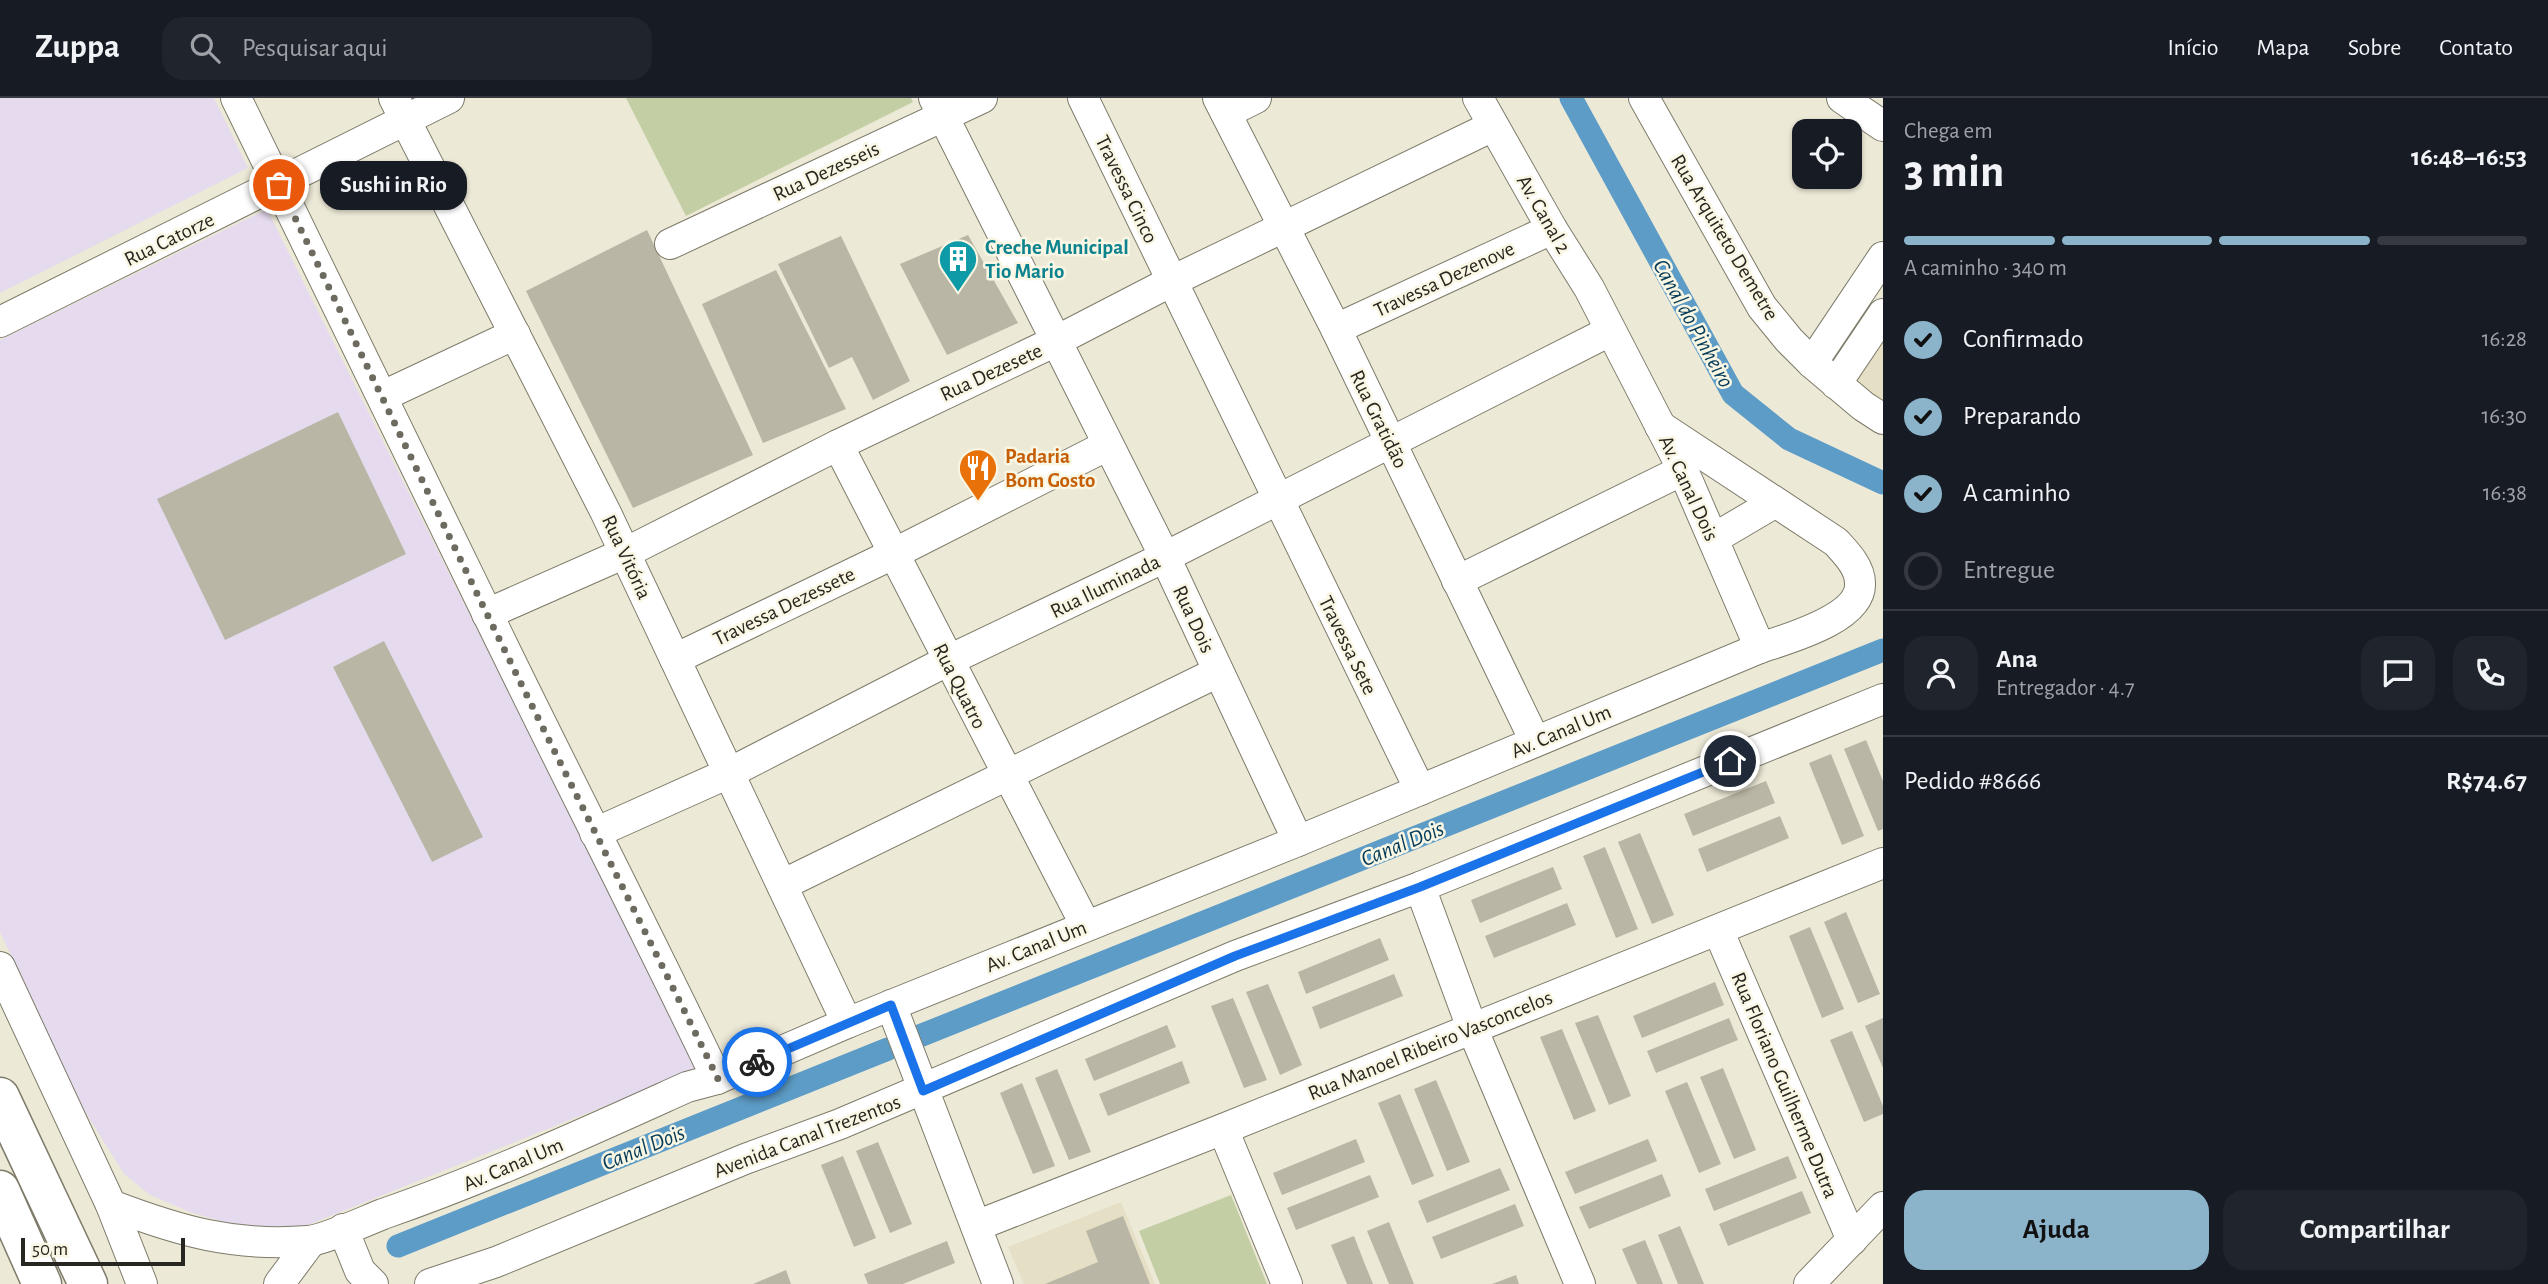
<!DOCTYPE html>
<html lang="pt">
<head>
<meta charset="utf-8">
<style>
  body { margin:0; font-family:"Alegreya Sans",sans-serif; background:#20242c; color:#f1f3f6; height:100vh; display:flex; flex-direction:column; font-size:26px; white-space:nowrap }
  * { box-sizing:border-box; margin:0 }
  p { font-size:23px; color:#9ea1a6 }
  .icon { flex:none; width:38px; height:38px; fill:none; stroke:currentColor; stroke-width:2; stroke-linecap:round; stroke-linejoin:round }
  .map { position:relative; flex:1; overflow:hidden }
  .drawer { display:flex; flex-direction:column; background:#171b24; width:665px }
  .drawer>* { flex:none }
  .buttons { position:absolute; left:1792px; top:21px; display:grid; gap:14px }
  .buttons a { display:grid; place-items:center; width:70px; height:70px; border-radius:14px; background:#171b24; box-shadow:0 2px 5px #0004; font-size:35px }
  .scale { position:absolute; left:21px; bottom:18px; width:164px; box-sizing:border-box; padding-left:7px; border:4px solid #282620; border-top:0; font-size:19px; line-height:24px; white-space:nowrap; color:#282620; -webkit-text-stroke:5px #faf6e4; paint-order:stroke }
  .pin { position:absolute; display:grid; place-items:center; width:60px; height:60px; color:#fff; margin:-30px; border:4px solid #fff; border-radius:50%; box-shadow:0 2px 7px #0007 }
  .courier { position:absolute; display:grid; place-items:center; width:70px; height:70px; margin:-35px; border:5px solid #1a73e8; border-radius:50%; background:#fff; color:#222; box-shadow:0 2px 9px #0007 }
  .bubble { position:absolute; height:49px; border-radius:21px; background:#171b24; box-shadow:0 2px 5px #0004; font-size:23px; font-weight:700; line-height:49px; text-align:center }
  .summary em { font-style:normal; font-weight:700 }
  .summary div { display:flex; flex-direction:column-reverse }
  .summary { display:flex; align-items:center; justify-content:space-between; height:119px; padding:0 21px }
  h1 { font-size:46px; font-weight:700; line-height:52px }
  .bar { display:grid; grid-template-columns:repeat(4,1fr); gap:10px 7px; align-content:center; height:84px; padding:0 21px }
  .bar i { height:9px; border-radius:5px; background:#363941 }
  .bar .selected { background:#8bb4cb }
  .bar p { grid-column:span 4 }
  .line { display:flex; align-items:center; gap:18px; padding:0 21px; border-top:2px solid #363941 }
  .line div { flex:1 }
  .round { display:grid; place-items:center; flex:none; width:74px; height:74px; border-radius:21px; background:#20242c }
  ol { padding:0 21px; list-style:none }
  li { display:flex; align-items:center; gap:21px; height:77px }
  li p { margin-inline-start:auto }
  li .icon { padding:7px; border-radius:50%; background:#8bb4cb; color:#111; stroke-width:4 }
  li:last-child { color:#9ea1a6 }
  li i { width:38px; height:38px; border:4px solid #363941; border-radius:50% }
  .action { display:flex; gap:14px; margin-top:auto; padding:14px 21px }
  .action a { flex:1; height:80px; border-radius:21px; background:#8bb4cb; color:#111; font-size:28px; font-weight:700; line-height:80px; text-align:center }
  .action a+a { background:#20242c; color:#f1f3f6 }
  header { display:flex; align-items:center; gap:42px; box-sizing:border-box; height:98px; padding:0 35px; background:#171b24; border-bottom:2px solid #363941 }
  header strong { font-size:33px }
  nav { display:flex; gap:38px; margin-inline-start:auto; font-size:24px }
  .search { width:490px; height:63px; background:#20242c; display:flex; align-items:center; gap:18px; box-sizing:border-box; padding:0 24px; border-radius:21px; color:#9ea1a6; font-size:26px }
  main { display:flex; flex:1; min-height:0 }
  .map>svg:first-child { display:block }
  .built { fill:#e4dfc5 }
  .industrial { fill:#e5daee }
  .green { fill:#c4cea4 }
  .lines { fill:none; stroke-linecap:round; stroke-linejoin:round }
  .canal { stroke:#5d9cc6; stroke-width:23 }
  .building { fill:#bab6a5 }
  .minor-casing { stroke:#7e7b6a; stroke-width:32 }
  .highway-casing { stroke:#7e7b6a; stroke-width:41 }
  .minor { stroke:#fff; stroke-width:30 }
  .highway { stroke:#fff; stroke-width:38 }
  .done { stroke:#6d6a60; stroke-width:7; stroke-dasharray:0 12.6 }
  .route { stroke:#1a73e8; stroke-width:9 }
  .labels { text-anchor:middle; stroke-width:5; stroke-linejoin:round; paint-order:stroke }
  .street-label { font-size:21px; fill:#282620; stroke:#faf6e4 }
  .culture-label { font-size:21px; font-weight:bold; fill:#0d838f; stroke:#faf6e4; text-anchor:start }
  .food-label { font-size:21px; font-weight:bold; fill:#c56008; stroke:#faf6e4; text-anchor:start }
  .water-label { font-size:23px; font-style:italic; fill:#053c59; stroke:#faf6e4 }
</style>
</head>
<body>
<header>
<strong>Zuppa</strong>
<div class="search"><svg class="icon" aria-label="search" viewBox="0 0 24 24"><circle cx="10" cy="10" r="6"/><path d="M15 15l6 6"/></svg>Pesquisar aqui</div>
<nav><a>Início</a><a>Mapa</a><a>Sobre</a><a>Contato</a></nav>
</header>
<main>
<div class="map">
<svg width="1883" height="1186" viewBox="0 0 1883 1186">
  <rect width="100%" height="100%" fill="#ede9d7"/>
  <g class="built">
    <polygon points="1883,244 1883,310 1855,286"/>
    <polygon points="1121,1104 1155,1186 1024,1186 1008,1149"/>
  </g>
  <g class="industrial">
    <polygon points="0,0 214,0 248,70 0,195"/>
    <polygon points="267,111 697,971 308,1127 248,1131 190,1114 150,1097 124,1076 79,1004 0,834 0,242"/>
  </g>
  <g class="green">
    <polygon points="626,0 911,0 913,4 686,118"/>
    <polygon points="1231,1097 1267,1186 1160,1186 1139,1133"/>
  </g>
  <g class="lines">
    <g class="canal">
      <polyline points="1571,0 1733,296 1789,341 1883,385"/>
      <polyline points="922,937 1883,552"/>
      <polyline points="398,1148 888,951"/>
    </g>
  </g>
  <g class="building">
    <polygon points="647,132 753,357 633,410 526,193"/>
    <polygon points="968,137 1018,225 947,257 900,166"/>
    <polygon points="841,138 910,283 873,302 852,259 829,270 778,166"/>
    <polygon points="776,172 846,311 763,345 702,206"/>
    <polygon points="338,314 406,456 225,542 157,401"/>
    <polygon points="384,543 483,739 432,764 333,569"/>
    <polygon points="1866,642 1883,683 1883,731 1878,733 1844,651"/>
    <polygon points="1831,656 1864,738 1842,747 1809,665"/>
    <polygon points="1766,683 1775,705 1693,738 1684,716"/>
    <polygon points="1780,718 1789,740 1707,774 1698,751"/>
    <polygon points="1640,735 1674,817 1652,826 1618,744"/>
    <polygon points="1605,749 1638,831 1616,840 1583,758"/>
    <polygon points="1553,769 1562,791 1480,825 1471,802"/>
    <polygon points="1567,805 1576,827 1494,860 1485,838"/>
    <polygon points="1846,814 1880,896 1858,905 1824,824"/>
    <polygon points="1810,829 1844,911 1822,920 1789,838"/>
    <polygon points="1380,840 1389,862 1306,896 1298,874"/>
    <polygon points="1394,876 1403,898 1320,931 1312,909"/>
    <polygon points="1715,884 1724,907 1642,940 1633,918"/>
    <polygon points="1268,886 1302,967 1280,977 1246,894"/>
    <polygon points="1233,900 1267,982 1244,990 1211,908"/>
    <polygon points="1598,917 1631,998 1609,1007 1575,925"/>
    <polygon points="1729,920 1738,942 1656,975 1647,953"/>
    <polygon points="1883,920 1883,970 1865,928"/>
    <polygon points="1167,927 1176,949 1094,983 1085,961"/>
    <polygon points="1562,931 1596,1013 1574,1022 1540,939"/>
    <polygon points="1852,933 1883,1008 1883,1016 1864,1024 1830,942"/>
    <polygon points="1182,963 1190,985 1108,1018 1099,996"/>
    <polygon points="1723,970 1756,1052 1734,1061 1700,979"/>
    <polygon points="1057,971 1091,1054 1069,1062 1035,980"/>
    <polygon points="1436,982 1470,1064 1447,1073 1414,991"/>
    <polygon points="1687,984 1721,1066 1699,1075 1665,993"/>
    <polygon points="1022,985 1055,1068 1033,1076 1000,995"/>
    <polygon points="1400,996 1434,1078 1412,1087 1378,1005"/>
    <polygon points="1356,1041 1365,1064 1282,1097 1273,1075"/>
    <polygon points="1648,1041 1657,1063 1575,1096 1565,1074"/>
    <polygon points="878,1044 912,1126 890,1135 856,1053"/>
    <polygon points="843,1058 876,1140 854,1149 821,1067"/>
    <polygon points="1788,1058 1797,1080 1714,1113 1705,1091"/>
    <polygon points="1500,1070 1510,1092 1427,1125 1418,1103"/>
    <polygon points="1662,1076 1671,1098 1589,1131 1579,1109"/>
    <polygon points="1370,1077 1379,1099 1296,1132 1287,1110"/>
    <polygon points="1802,1093 1811,1115 1728,1148 1719,1126"/>
    <polygon points="1515,1106 1524,1128 1441,1161 1432,1139"/>
    <polygon points="1123,1118 1150,1186 1045,1186 1098,1164 1086,1133"/>
    <polygon points="1389,1124 1414,1186 1389,1186 1367,1133"/>
    <polygon points="1680,1128 1704,1186 1678,1186 1665,1154 1658,1137"/>
    <polygon points="1354,1138 1364,1164 1373,1186 1347,1186 1331,1147"/>
    <polygon points="1645,1142 1652,1159 1663,1186 1637,1186 1622,1151"/>
    <polygon points="947,1143 955,1165 903,1186 868,1186 864,1176"/>
    <polygon points="786,1172 791,1186 753,1186"/>
    <polygon points="1516,1177 1519,1186 1492,1186"/>
  </g>
  <g class="lines">
    <g class="minor-casing">
      <g id="minor">
        <path d="M236,0c92,185 181,372 272,558 69,141 141,281 209,423"/>
        <polyline points="394,0 605,413 847,925"/>
        <polyline points="934,0 1165,459 1298,743"/>
        <polyline points="1083,0 1420,692"/>
        <polyline points="1218,0 1336,231 1535,643"/>
        <polyline points="1478,0 1552,131 1589,190 1683,372 1760,550"/>
        <polyline points="1644,0 1762,209 1789,242 1812,265 1863,308 1883,321"/>
        <polyline points="1842,0 1883,28"/>
        <polyline points="1226,15 1256,0"/>
        <polyline points="670,146 982,0"/>
        <polyline points="0,224 449,0"/>
        <polyline points="1336,231 1552,131"/>
        <polyline points="1812,265 1883,159"/>
        <polyline points="1836,286 1883,216"/>
        <polyline points="383,298 515,236"/>
        <polyline points="838,347 1086,828"/>
        <polyline points="1713,441 1774,405"/>
        <polyline points="1457,483 1683,372"/>
        <polyline points="487,516 625,455 838,347 1056,243 1172,183 1493,28"/>
        <polyline points="675,561 893,456 1108,347"/>
        <polyline points="595,735 729,675 947,563 1165,459 1610,233"/>
        <polyline points="782,787 1218,574"/>
        <polyline points="1420,789 1472,930 1580,1186"/>
        <polyline points="1718,832 1852,1142"/>
        <polyline points="0,869 111,1107 142,1186"/>
        <polyline points="891,907 998,1186"/>
        <polyline points="1223,1031 1287,1186"/>
        <path d="M111,1107c68,26 123,42 197,36 16,-1 57,-20 75,-27 104,-36 204,-82 304,-127l30,-8 130,-56 451,-182 462,-193c26,-9 102,-29 100,-65 0,-16 -14,-30 -24,-41l-176,-116"/>
        <polyline points="976,1128 1223,1031 1883,765"/>
        <polyline points="343,1131 360,1173 373,1186"/>
        <polyline points="279,1186 311,1143"/>
        <polyline points="430,1186 496,1164 745,1061 840,1026 1235,858 1420,789 1883,601"/>
        <polyline points="1809,1186 1883,1109"/>
      </g>
    </g>
    <g class="highway-casing">
      <g id="highway">
        <polyline points="0,999 88,1186"/>
        <polyline points="0,1092 42,1186"/>
      </g>
    </g>
    <use href="#minor" class="minor"/>
    <use href="#highway" class="highway"/>
  </g>
  <g class="lines">
    <path class="done" d="M279,87c77,157 152,315 229,472 69,141 141,281 210,422l39,-17"/>
    <polyline class="route" points="757,964 891,907 923,993 1235,858 1420,789 1730,663"/>
  </g>
  <defs>
    <g id="building-pin" transform="scale(2.0125)"><path d="M0 17L-7.5 6A9.5 9.5 0 1 1 7.5 6Z" fill="#0f9aa8" stroke="#faf6e4"/><path d="M-4-6H4V6H1V3H-1V6H-4ZM-2.5-4.3h1.7v1.8h-1.7ZM.8-4.3h1.7v1.8H.8ZM-2.5-1h1.7V.8h-1.7ZM.8-1h1.7V.8H.8Z" fill="#fff"/></g>
    <g id="restaurant-pin" transform="scale(2.0125)"><path d="M0 17L-7.5 6A9.5 9.5 0 1 1 7.5 6Z" fill="#e8710a" stroke="#faf6e4"/><path d="M-5-6h1v4h1v-4h1v4h1v-4h1v5L-1.5 .5V6h-2V.5L-5-1ZM5-6V6H3V1.5H1.5Q1.5-4 5-6Z" fill="#fff"/></g>
  </defs>
  <g fill-rule="evenodd">
    <use href="#building-pin" x="958" y="161"/>
    <use href="#restaurant-pin" x="978" y="370"/>
  </g>
  <g class="labels">
    <g class="street-label">
      <text transform="translate(826 73) rotate(-25)" y="7">Rua Dezesseis</text>
      <text transform="translate(1127 91) rotate(64)" y="7">Travessa Cinco</text>
      <text transform="translate(1544 116) rotate(60)" y="7">Av. Canal 2</text>
      <text transform="translate(1725 139) rotate(59)" y="7">Rua Arquiteto Demetre</text>
      <text transform="translate(169 141) rotate(-26)" y="7">Rua Catorze</text>
      <text transform="translate(1444 181) rotate(-25)" y="7">Travessa Dezenove</text>
      <text transform="translate(991 274) rotate(-25)" y="7">Rua Dezesete</text>
      <text transform="translate(1379 321) rotate(64)" y="7">Rua Gratidão</text>
      <text transform="translate(1689 390) rotate(65)" y="7">Av. Canal Dois</text>
      <text transform="translate(627 459) rotate(65)" y="7">Rua Vitória</text>
      <text transform="translate(1105 488) rotate(-26)" y="7">Rua Iluminada</text>
      <text transform="translate(784 508) rotate(-26)" y="7">Travessa Dezessete</text>
      <text transform="translate(1194 521) rotate(65)" y="7">Rua Dois</text>
      <text transform="translate(1348 547) rotate(64)" y="7">Travessa Sete</text>
      <text transform="translate(960 588) rotate(63)" y="7">Rua Quatro</text>
      <text transform="translate(1561 633) rotate(-23)" y="7">Av. Canal Um</text>
      <text transform="translate(1036 848) rotate(-22)" y="7">Av. Canal Um</text>
      <text transform="translate(1430 947) rotate(-22)" y="7">Rua Manoel Ribeiro Vasconcelos</text>
      <text transform="translate(1785 987) rotate(67)" y="7">Rua Floriano Guilherme Dutra</text>
      <text transform="translate(807 1038) rotate(-21)" y="7">Avenida Canal Trezentos</text>
      <text transform="translate(513 1066) rotate(-23)" y="7">Av. Canal Um</text>
    </g>
    <g class="culture-label">
      <text x="985" y="156">Creche Municipal<tspan x="985" dy="24">Tio Mario</tspan></text>
    </g>
    <g class="food-label">
      <text x="1005" y="365">Padaria<tspan x="1005" dy="24">Bom Gosto</tspan></text>
    </g>
    <g class="water-label">
      <text transform="translate(1694 225) rotate(61)" y="8">Canal do Pinheiro</text>
      <text transform="translate(1402 745) rotate(-22)" y="8">Canal Dois</text>
      <text transform="translate(643 1049) rotate(-22)" y="8">Canal Dois</text>
    </g>
  </g>
</svg>
<div class="buttons">
<a><svg class="icon" aria-label="locate" viewBox="0 0 24 24"><circle cx="12" cy="12" r="6"/><path d="M12 2v4M12 18v4M2 12h4M18 12h4"/></svg></a>
</div>
<div class="scale">50 m</div>
<div class="pin" style="left:279px;top:87px;background:#ea580c"><svg class="icon" aria-label="bag" viewBox="0 0 24 24"><path d="M5 8h14l-1 12H6zM9 8a3 3 0 0 1 6 0"/></svg></div>
<div class="pin" style="left:1730px;top:663px;background:#1f2937"><svg class="icon" aria-label="home" viewBox="0 0 24 24"><path d="M3 11l9-7 9 7M6 9v11h12V9"/></svg></div>
<div class="courier" style="left:757px;top:964px"><svg class="icon" aria-label="bike" viewBox="0 0 24 24"><circle cx="6" cy="16" r="4"/><circle cx="18" cy="16" r="4"/><path d="M6 16l4-8h5l3 8M10 8l3 8H6M13 5h3"/></svg></div>
<div class="bubble" style="left:320px;top:63px;width:147px">Sushi in Rio</div>
</div>
<section class="drawer">
<div class="summary"><div><h1>3 min</h1><p>Chega em</p></div><em>16:48–16:53</em></div>
<div class="bar"><i class="selected"></i><i class="selected"></i><i class="selected"></i><i></i><p>A caminho · 340 m</p></div>
<ol>
<li><svg class="icon" aria-label="check" viewBox="0 0 24 24"><path d="M5 12l5 5 9-10"/></svg>Confirmado<p>16:28</p></li>
<li><svg class="icon" aria-label="check" viewBox="0 0 24 24"><path d="M5 12l5 5 9-10"/></svg>Preparando<p>16:30</p></li>
<li><svg class="icon" aria-label="check" viewBox="0 0 24 24"><path d="M5 12l5 5 9-10"/></svg>A caminho<p>16:38</p></li>
<li><i></i>Entregue</li>
</ol>
<div class="line" style="height:126px"><a class="round"><svg class="icon" aria-label="person" viewBox="0 0 24 24"><circle cx="12" cy="8" r="4"/><path d="M4 21q1-7 8-7t8 7"/></svg></a><div><b>Ana</b><p>Entregador · 4.7</p></div><a class="round"><svg class="icon" aria-label="chat" viewBox="0 0 24 24"><path d="M4 5h16v11H9l-5 4z"/></svg></a><a class="round"><svg class="icon" aria-label="phone" viewBox="0 0 24 24"><path d="M5 4h4l2 5-3 2q2 4 5 5l2-3 5 2v4C11 20 4 13 5 4z"/></svg></a></div>
<div class="line" style="height:91px"><div>Pedido #8666</div><b>R$74.67</b></div>
<div class="action"><a>Ajuda</a><a>Compartilhar</a></div>
</section>
</main>
</body>
</html>
